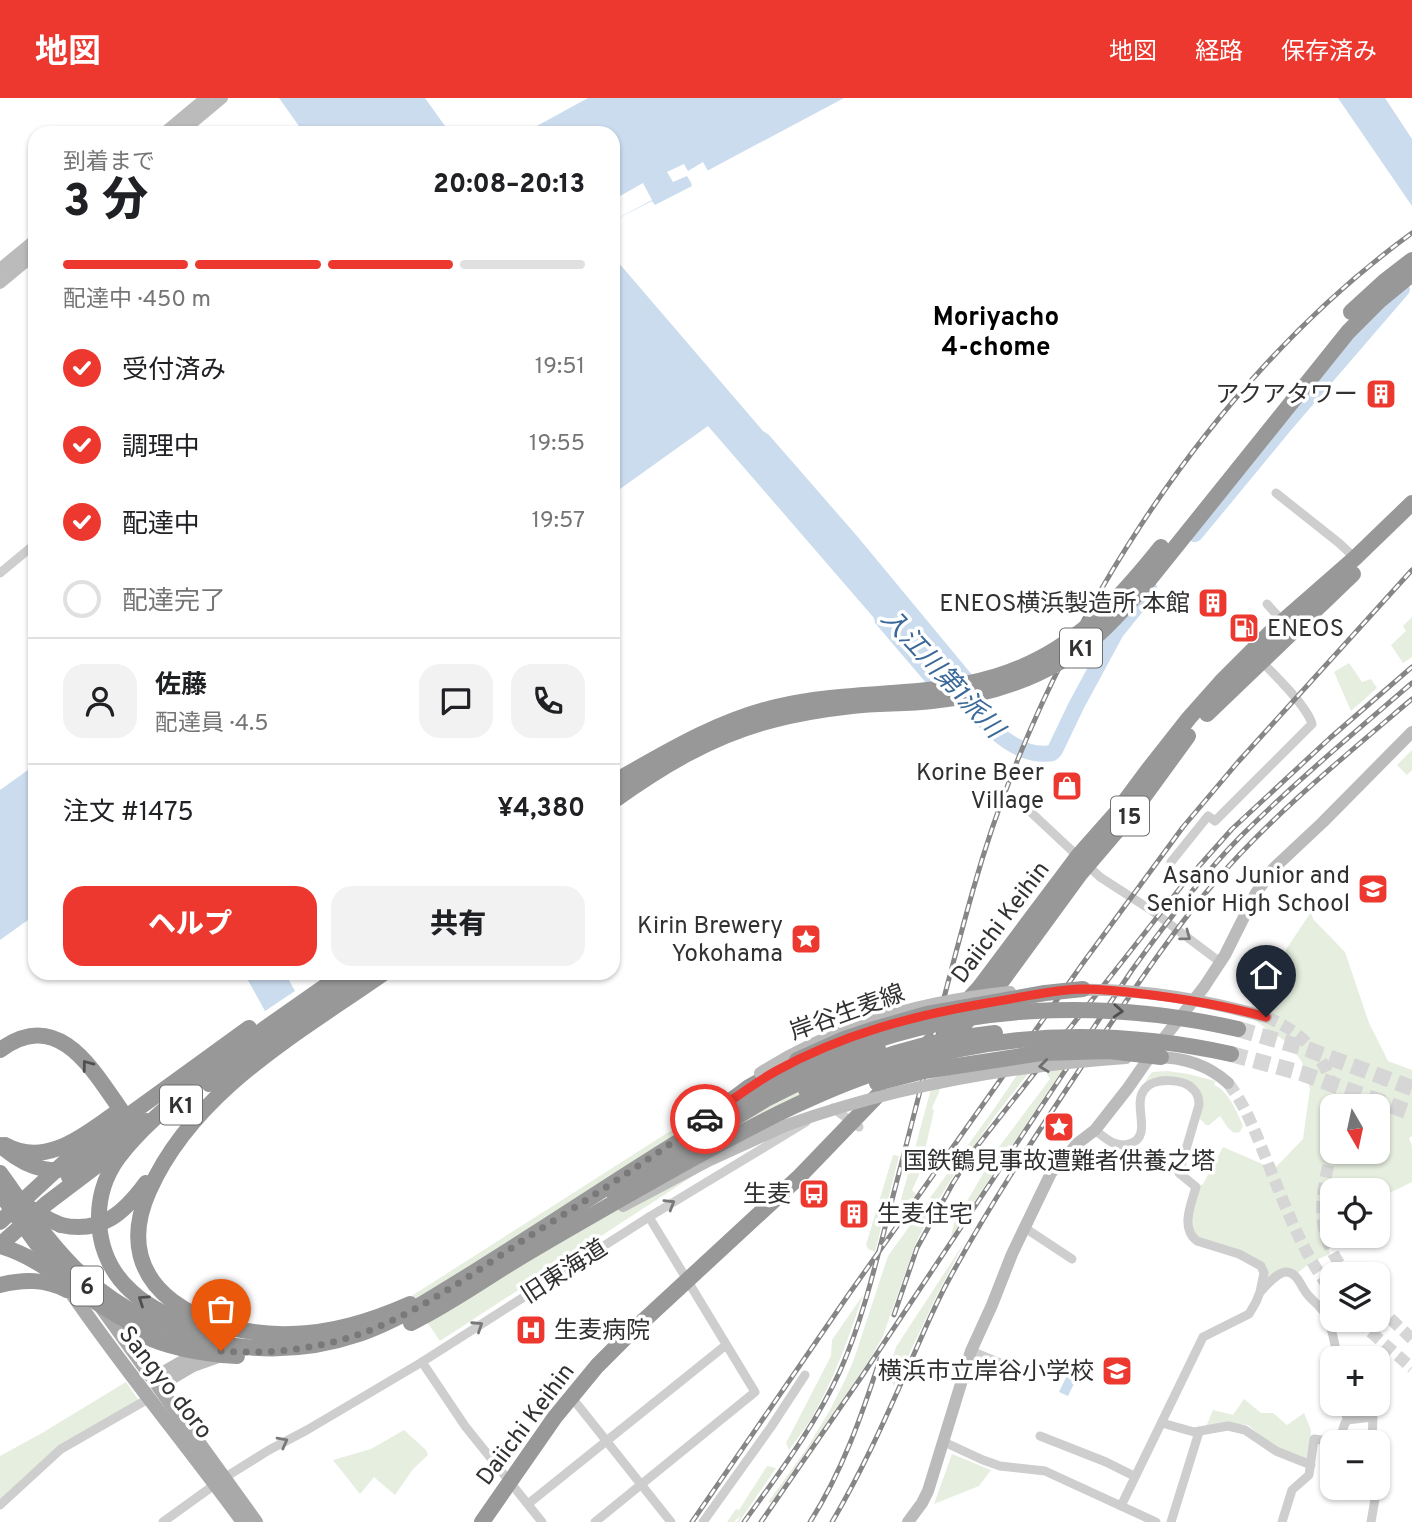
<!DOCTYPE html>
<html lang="ja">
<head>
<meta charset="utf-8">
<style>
  body { margin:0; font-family:Overpass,"Noto Sans JP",sans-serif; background:#f2f2f2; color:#202124; height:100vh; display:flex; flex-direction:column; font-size:26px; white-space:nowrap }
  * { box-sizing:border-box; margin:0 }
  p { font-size:23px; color:#757577 }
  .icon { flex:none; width:38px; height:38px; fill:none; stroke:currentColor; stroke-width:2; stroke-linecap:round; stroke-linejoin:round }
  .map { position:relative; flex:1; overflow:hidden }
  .sheet { position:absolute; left:28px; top:28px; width:592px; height:854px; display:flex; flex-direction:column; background:#fff; border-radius:21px; box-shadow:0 2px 5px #0004 }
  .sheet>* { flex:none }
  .needle { width:46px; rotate:171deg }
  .fabs { position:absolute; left:1320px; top:996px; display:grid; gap:14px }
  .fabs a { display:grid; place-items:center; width:70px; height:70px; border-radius:14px; background:#fff; box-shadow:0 2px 5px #0004; font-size:35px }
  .pin { position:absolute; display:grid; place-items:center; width:60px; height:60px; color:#fff; margin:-72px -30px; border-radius:50% 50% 50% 0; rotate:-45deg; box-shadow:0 0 7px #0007 }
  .pin .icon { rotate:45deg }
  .courier { position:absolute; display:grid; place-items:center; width:70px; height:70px; margin:-35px; border:5px solid #ed382f; border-radius:50%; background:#fff; color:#222; box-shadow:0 2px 9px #0007 }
  .summary em { font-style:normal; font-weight:800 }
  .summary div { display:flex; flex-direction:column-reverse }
  .summary { display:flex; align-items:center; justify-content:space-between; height:119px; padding:0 35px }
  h1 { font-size:46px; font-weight:800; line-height:52px }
  .bar { display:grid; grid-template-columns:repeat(4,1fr); gap:10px 7px; align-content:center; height:84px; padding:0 35px }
  .bar i { height:9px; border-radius:5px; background:#e0e0e0 }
  .bar .on { background:#ed382f }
  .bar p { grid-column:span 4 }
  .line { display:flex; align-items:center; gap:18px; padding:0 35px; border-top:2px solid #e0e0e0 }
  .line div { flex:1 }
  .round { display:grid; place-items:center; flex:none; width:74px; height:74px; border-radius:21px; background:#f2f2f2 }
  ol { padding:0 35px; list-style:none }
  li { display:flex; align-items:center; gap:21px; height:77px }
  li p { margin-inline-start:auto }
  li .icon { padding:7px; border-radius:50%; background:#ed382f; color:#fff; stroke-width:4 }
  li:last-child { color:#757577 }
  li i { width:38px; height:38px; border:4px solid #e0e0e0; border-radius:50% }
  .primary-button { display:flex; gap:14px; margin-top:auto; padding:14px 35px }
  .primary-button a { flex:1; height:80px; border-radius:21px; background:#ed382f; color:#fff; font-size:28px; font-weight:800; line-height:80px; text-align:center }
  .primary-button a+a { background:#f2f2f2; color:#202124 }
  header { display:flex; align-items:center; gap:42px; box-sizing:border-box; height:98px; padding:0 35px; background:#ed382f; color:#fff }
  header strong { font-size:33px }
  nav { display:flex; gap:38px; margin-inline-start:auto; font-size:24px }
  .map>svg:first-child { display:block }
  .green { fill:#e6eedf; fill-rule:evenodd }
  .water { fill:#cbdcee }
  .pier { fill:#fff }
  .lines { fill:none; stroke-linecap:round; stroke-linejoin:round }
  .river { stroke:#cbdcee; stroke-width:16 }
  .secondary-tunnel { stroke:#d6d6d6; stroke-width:12; stroke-dasharray:12 6; stroke-linecap:butt }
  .highway-tunnel { stroke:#d6d6d6; stroke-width:16; stroke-dasharray:16 8; stroke-linecap:butt }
  .street { stroke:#cecece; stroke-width:9 }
  .secondary { stroke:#bbb; stroke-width:12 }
  .primary { stroke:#a9a9a9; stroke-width:14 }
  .highway { stroke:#989898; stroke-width:16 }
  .rail-casing { stroke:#868686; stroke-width:5 }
  .rail { stroke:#fff; stroke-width:2.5; stroke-dasharray:8; stroke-linecap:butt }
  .secondary-bridge { stroke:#bbb; stroke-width:12 }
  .highway-bridge { stroke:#989898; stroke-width:16 }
  .oneway { stroke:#787878 }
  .oneway2 { stroke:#505050 }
  .oneway3 { stroke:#6f6f6f }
  .done { stroke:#797979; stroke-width:7; stroke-dasharray:0 12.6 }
  .route { stroke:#ed382f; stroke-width:9 }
  .labels { text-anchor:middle; stroke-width:7; stroke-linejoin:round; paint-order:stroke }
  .shield { fill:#fff; stroke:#6f6f6f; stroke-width:2 }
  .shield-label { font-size:23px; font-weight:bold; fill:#313131 }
  .poi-label { font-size:24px; fill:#313131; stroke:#fff; text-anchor:end }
  .street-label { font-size:24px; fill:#313131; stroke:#fff }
  .neighbourhood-label { font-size:26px; font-weight:bold; fill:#000; stroke:#fff }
  .water-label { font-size:26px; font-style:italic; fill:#3a6898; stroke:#fff }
</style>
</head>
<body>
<header>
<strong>地図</strong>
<nav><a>地図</a><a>経路</a><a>保存済み</a></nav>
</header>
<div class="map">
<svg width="1412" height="1424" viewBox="0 0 1412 1424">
  <rect width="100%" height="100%" fill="#fff"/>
  <g class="green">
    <polygon points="1412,519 1412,559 1403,565 1391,547 1406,533 1403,528"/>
    <polygon points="1349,565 1362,584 1371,581 1377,590 1351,613 1334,574"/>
    <polygon points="1412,652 1412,672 1407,677 1397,667"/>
    <path d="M1311,814l2,7 32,33 24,71 19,38 24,9v66l-3,2 3,8v36l-35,17v-9h-45v32l-10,5 8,27 -19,8 -16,13 -6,-3 -29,20 1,-26 -64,-25 -9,-21 8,-33 7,-3 20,-37 51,22 29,-30 7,-50 -8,-27 -14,-19 -31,-21 -6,-20zM1332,1008h45v46h-45z"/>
    <polygon points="827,933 857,971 440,1243 410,1199"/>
    <polygon points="1050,948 997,1015 955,1075 932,1112 915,1147 883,1238 870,1261 771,1405 769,1403 805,1353 830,1312 845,1282 853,1264 888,1158 994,1011 1036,949"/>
    <polygon points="1070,948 1078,948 951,1139 954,1125 999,1049 1050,981 1047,976"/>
    <polygon points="946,963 939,994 932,1010 934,1013 919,1077 912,1092 916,1096 895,1124 938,965"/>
    <path d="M1168,973l20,3 27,7 -1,4c14,5 23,27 29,41l-3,6 -6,1 -6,-5 -8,-12 -11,9h-3l-6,-6c4,-26 3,-39 -27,-40 -10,0 -18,0 -28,3l7,-10z"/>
    <polygon points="893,1057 899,1058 875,1154 868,1151 866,1147"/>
    <polygon points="964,1145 937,1197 894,1288 887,1276 896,1249"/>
    <path d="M863,1197c-14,42 -29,85 -52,124 -7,11 -15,21 -22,31l-3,-7 45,-87 1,-16z"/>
    <polygon points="126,1284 139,1303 59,1348 0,1402 0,1358 42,1335"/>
    <polygon points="1244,1301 1261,1315 1273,1315 1287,1327 1304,1315 1311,1332 1308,1362 1278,1351 1248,1327 1227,1325 1206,1329 1213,1312 1233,1317"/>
    <polygon points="404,1332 426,1352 428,1357 413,1371 395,1397 374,1379 360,1396 333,1362 371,1351"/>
    <polygon points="952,1356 991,1372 979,1388 934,1406"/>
    <polygon points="767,1368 776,1370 739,1424 737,1424 741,1417 734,1424 727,1424 736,1411 739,1412"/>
  </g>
  <g class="water">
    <polygon points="279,0 425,0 450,35 304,35"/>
    <polygon points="588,0 844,0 690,82 692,88 655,107 652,103 613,123 612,35 524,35"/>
    <polygon points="1338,0 1385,0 1412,41 1412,108"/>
    <polygon points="612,157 763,333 769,337 857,438 973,578 927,586 875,525 874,520 708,328 613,396"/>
    <polygon points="35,667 35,817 0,842 0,692"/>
    <polygon points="244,875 285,875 295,893 265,913"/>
    <polygon points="1073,1265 1082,1269 1068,1298 1059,1294"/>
  </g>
  <g class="pier">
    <polygon points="703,64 708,73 690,83 687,78 673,84 667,74 684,66 688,73"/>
    <polygon points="643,85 652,102 613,123 613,102"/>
  </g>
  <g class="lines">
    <g class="river">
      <polyline points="1195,436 1285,327 1402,191"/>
      <path d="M955,590c23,27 57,72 97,65l3,-3 21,-44 40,-74 34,-42"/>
    </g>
    <g class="secondary-tunnel">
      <path d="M1266,919c38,15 67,46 69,89"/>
      <path d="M1228,985c18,23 28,51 39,78 19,47 34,89 65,131"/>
      <path d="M1332,1050c-11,50 -20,83 15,126"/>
      <polyline points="1377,1208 1412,1241"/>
      <polyline points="1357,1222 1412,1270"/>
    </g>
    <g class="highway-tunnel">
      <polyline points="1238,931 1307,951 1412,990"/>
      <polyline points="1231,956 1301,975 1412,1015"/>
    </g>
    <g class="street">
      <polyline points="1276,395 1339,445 1355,460"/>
      <polyline points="0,475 35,446"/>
      <polyline points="1267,506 1284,525"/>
      <polyline points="1021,705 1100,779 1151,812 1220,864"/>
      <path d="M1171,764l37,-46 7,5 97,-97c-5,-18 -37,-49 -51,-63"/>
      <polyline points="833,1010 859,1029"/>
      <path d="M1095,1032c10,8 20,18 34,14 25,-7 3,-38 15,-54 9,-13 40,-12 50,0 4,4 5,9 5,15l-20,68 17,14c-5,18 -16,41 1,54l42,13 22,12 3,7 -4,19 -4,10 -7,12 -46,23 -82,169"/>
      <polyline points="1025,1130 1072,1161"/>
      <path d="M1261,1193c6,-6 17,-20 26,-19 10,1 13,12 18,19 5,8 13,13 18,20 9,13 12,32 14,47"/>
      <polyline points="971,1253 1022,1274"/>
      <polyline points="422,1264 465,1328 542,1424"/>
      <polyline points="577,1306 671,1424"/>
      <polyline points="1347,1322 1373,1319 1372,1344"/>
      <polyline points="1162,1325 1194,1334 1228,1328 1245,1332 1276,1353 1311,1367"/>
      <polyline points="1040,1338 1106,1364 1134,1378"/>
      <polyline points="944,1344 983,1362 1000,1368 1045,1373 1156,1424"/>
      <path d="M1337,1344c7,-7 4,-14 10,-22l-2,-16"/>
      <polyline points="528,1406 726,1247"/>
      <polyline points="0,1407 61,1351 148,1301"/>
      <polyline points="163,1424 224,1380 269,1352 307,1332 422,1264 649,1119 806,1024"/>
      <polyline points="595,1424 755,1294 649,1119"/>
      <polyline points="703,1424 771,1329 805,1277"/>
      <polyline points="1171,1424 1199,1334"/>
      <polyline points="1282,1424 1292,1392 1309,1377 1314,1341 1336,1344"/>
      <polyline points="1371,1424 1375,1401 1374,1390"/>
    </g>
    <g class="secondary">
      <polyline points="164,35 206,0"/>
      <polyline points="180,35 222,0"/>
      <polyline points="0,171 35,142"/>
      <polyline points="0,185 35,156"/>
      <polyline points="688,1030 726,1001"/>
      <polyline points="623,1108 710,1062 787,1027"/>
      <polyline points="153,1280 179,1265 204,1253"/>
      <polyline points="159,1288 193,1268 221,1258"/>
      <polyline points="908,1424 922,1405 928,1393 971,1253 992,1207 1012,1156 1051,1075 1078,1045 1095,1032 1128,990 1153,954 1204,889 1225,857 1256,795 1273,771 1323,724 1412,634"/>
    </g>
    <g class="primary">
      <path d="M64,1184c56,83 120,159 179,240"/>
      <polyline points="101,1209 256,1424"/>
    </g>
    <g class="highway">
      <polyline points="1207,616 1353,476"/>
      <path d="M384,875c-87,61 -190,117 -235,218 -45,100 60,146 143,143 41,-1 80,-13 118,-30"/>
      <polyline points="945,948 999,887 1080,776 1132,715 1188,638"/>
      <polyline points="925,949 979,890 1078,758 1116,715 1148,672 1189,620 1221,584 1274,531 1355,460 1412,405"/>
      <path d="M0,952c62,-46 97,28 128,70"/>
      <polyline points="721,1010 749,989 797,962"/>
      <path d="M5,1047c41,23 78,-10 111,-32"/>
      <polyline points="69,1079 146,1023"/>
      <polyline points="613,1094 768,1000 824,972 878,951"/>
      <path d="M61,1127c40,9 63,-12 85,-42"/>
      <polyline points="482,1424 555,1319 597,1268 627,1238 798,1080 880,995"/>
    </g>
    <g class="rail-casing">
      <g id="rail">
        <polyline points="894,1217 917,1150 953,1085 974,1052 1184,785 1232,731 1330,640 1412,569"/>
        <polyline points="692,1424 849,1196 1083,865 1183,729 1238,664 1412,472"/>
        <path d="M744,1424c35,-49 71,-96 96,-151 24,-54 37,-113 52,-171 27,-103 52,-207 81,-310 69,-246 231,-506 439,-657"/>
        <path d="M761,1424l101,-146 270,-406c33,-46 68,-92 108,-133 54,-54 114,-104 172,-154"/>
        <path d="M810,1424c32,-50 52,-107 70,-163"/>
        <path d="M832,1424c29,-49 52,-100 75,-152 13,-29 25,-59 40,-87 41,-76 89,-148 137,-220 42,-61 82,-124 130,-180 56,-66 132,-128 198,-184"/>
      </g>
    </g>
    <use href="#rail" class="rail"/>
    <g class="secondary-bridge">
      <path d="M1074,892c63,-2 132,10 192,27"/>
      <path d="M1155,959c28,0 52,7 73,26"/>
      <path d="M760,975c75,-48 162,-72 250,-81"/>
      <path d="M787,1027c109,-39 224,-59 339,-67"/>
    </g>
    <g class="highway-bridge">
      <polyline points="1351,214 1386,182 1412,162"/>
      <path d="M612,685c53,-30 105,-62 164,-76 47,-11 95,-12 142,-16 118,-11 171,-54 243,-144"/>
      <path d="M612,704c50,-36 101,-67 161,-82 26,-7 52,-11 79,-14 26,-3 53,-2 80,-5 62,-6 122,-27 169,-69 16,-15 30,-31 44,-47l203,-253 31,-31 33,-27"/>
      <polyline points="797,962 844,941 871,932 927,916 1045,895 1083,891"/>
      <polyline points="214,969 267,929 344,875"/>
      <polyline points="877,985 924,973 1041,955 1109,953 1161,959"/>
      <polyline points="209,986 368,875"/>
      <path d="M806,992c59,-31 123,-50 189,-57"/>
      <path d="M0,1047c29,26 58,33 94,15"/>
      <path d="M0,1075c26,36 51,74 84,104 74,66 181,89 275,57 18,-6 36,-15 53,-24 85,-50 167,-106 250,-158 54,-34 107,-69 166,-94 130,-55 274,-60 410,-29"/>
      <polyline points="0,1095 37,1146 71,1179"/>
      <polyline points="30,1110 50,1122 61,1127"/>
      <polyline points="0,1124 67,1062 249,930"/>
      <polyline points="0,1147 46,1106 120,1050"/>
      <path d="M0,1148c31,9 55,28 81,46 23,16 46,30 71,42"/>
      <path d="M0,1187c24,-6 45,-6 67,5"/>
      <path d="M411,1225c41,-20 79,-48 118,-71 53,-31 107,-62 161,-92 68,-37 137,-74 212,-96 108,-34 219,-34 329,-10"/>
      <path d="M201,1232c-24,-10 -51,-21 -70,-39 -38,-34 -42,-93 -13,-133 28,-37 68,-66 103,-96"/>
      <path d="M140,1236c31,15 64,20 97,22"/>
    </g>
  </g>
  <defs><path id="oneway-chevron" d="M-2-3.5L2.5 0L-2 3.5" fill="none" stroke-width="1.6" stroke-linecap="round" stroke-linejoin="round" transform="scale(1.75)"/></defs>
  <g class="oneway">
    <use href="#oneway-chevron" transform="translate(1186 838) rotate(37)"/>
    <use href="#oneway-chevron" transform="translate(670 1106) rotate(-31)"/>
    <use href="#oneway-chevron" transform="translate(478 1228) rotate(-33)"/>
    <use href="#oneway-chevron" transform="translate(283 1344) rotate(-28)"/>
  </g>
  <g class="oneway2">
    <use href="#oneway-chevron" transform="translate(1118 913) rotate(3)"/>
    <use href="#oneway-chevron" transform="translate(87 967) rotate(-127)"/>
    <use href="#oneway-chevron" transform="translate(143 1202) rotate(-146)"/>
  </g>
  <use class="oneway3" href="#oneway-chevron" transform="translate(1044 968) rotate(173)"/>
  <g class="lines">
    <path class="done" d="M221,1253c53,4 108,-3 157,-24 53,-23 102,-58 150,-90 60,-38 120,-76 177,-118"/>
    <path class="route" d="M705,1021c23,-16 46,-34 71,-48 67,-37 136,-55 211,-68 32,-5 63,-13 95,-14 18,0 36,2 53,4 44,5 88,12 131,24"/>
  </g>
  <defs>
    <g id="building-square" transform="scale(1.575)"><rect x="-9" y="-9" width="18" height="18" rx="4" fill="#ed382f" stroke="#fff"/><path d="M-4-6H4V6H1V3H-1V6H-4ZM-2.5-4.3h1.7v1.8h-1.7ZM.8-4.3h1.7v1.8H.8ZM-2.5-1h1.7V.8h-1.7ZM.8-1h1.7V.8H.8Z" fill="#fff"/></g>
    <g id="fuel-square" transform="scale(1.575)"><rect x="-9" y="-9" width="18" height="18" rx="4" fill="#ed382f" stroke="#fff"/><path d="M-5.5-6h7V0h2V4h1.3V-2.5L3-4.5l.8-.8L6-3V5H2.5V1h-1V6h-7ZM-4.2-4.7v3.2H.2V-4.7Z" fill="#fff"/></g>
    <g id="shop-square" transform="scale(1.575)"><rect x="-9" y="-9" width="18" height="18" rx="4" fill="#ed382f" stroke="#fff"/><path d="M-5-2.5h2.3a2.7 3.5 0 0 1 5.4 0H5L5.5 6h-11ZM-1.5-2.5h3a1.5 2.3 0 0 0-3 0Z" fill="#fff"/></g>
    <g id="school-square" transform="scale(1.575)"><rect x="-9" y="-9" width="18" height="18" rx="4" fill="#ed382f" stroke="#fff"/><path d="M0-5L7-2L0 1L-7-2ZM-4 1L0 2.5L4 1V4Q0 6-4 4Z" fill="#fff"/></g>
    <g id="sight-square" transform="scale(1.575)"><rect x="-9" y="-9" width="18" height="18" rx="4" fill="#ed382f" stroke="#fff"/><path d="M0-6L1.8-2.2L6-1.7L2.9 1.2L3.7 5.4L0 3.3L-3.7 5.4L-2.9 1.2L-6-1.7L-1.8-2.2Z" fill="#fff"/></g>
    <g id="bus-square" transform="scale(1.575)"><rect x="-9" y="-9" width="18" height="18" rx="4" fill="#ed382f" stroke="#fff"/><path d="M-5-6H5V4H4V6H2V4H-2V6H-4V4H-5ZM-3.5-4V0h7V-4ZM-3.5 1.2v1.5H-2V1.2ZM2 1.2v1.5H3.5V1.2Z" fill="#fff"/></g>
    <g id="hospital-square" transform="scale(1.575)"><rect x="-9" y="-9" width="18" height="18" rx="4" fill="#ed382f" stroke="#fff"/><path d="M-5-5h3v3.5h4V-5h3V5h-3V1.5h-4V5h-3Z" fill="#fff"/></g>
  </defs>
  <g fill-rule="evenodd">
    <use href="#building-square" x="1381" y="296"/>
    <use href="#building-square" x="1213" y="505"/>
    <use href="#fuel-square" x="1244" y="530"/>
    <use href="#shop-square" x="1067" y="688"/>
    <use href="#school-square" x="1373" y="791"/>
    <use href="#sight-square" x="806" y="841"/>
    <use href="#sight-square" x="1059" y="1029"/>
    <use href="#bus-square" x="814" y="1096"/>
    <use href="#building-square" x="854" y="1116"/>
    <use href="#hospital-square" x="531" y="1232"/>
    <use href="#school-square" x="1117" y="1273"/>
  </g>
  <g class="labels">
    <g class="shield">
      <rect x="1060" y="530.5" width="42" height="39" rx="5"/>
      <rect x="1111" y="698.5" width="38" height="39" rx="5"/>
      <rect x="160" y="987.5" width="42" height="39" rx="5"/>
      <rect x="71" y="1168.5" width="32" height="39" rx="5"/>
    </g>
    <g class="shield-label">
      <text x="1081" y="558">K1</text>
      <text x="1130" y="726">15</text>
      <text x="181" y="1015">K1</text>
      <text x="87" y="1196">6</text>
    </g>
    <g class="poi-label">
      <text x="1358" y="304">アクアタワー</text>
      <text x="1190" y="513">ENEOS横浜製造所 本館</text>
      <text x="1267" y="538" text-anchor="start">ENEOS</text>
      <text x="1044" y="682">Korine Beer<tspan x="1044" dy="28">Village</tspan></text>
      <text x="1350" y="785">Asano Junior and<tspan x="1350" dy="28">Senior High School</tspan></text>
      <text x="783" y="835">Kirin Brewery<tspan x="783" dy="28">Yokohama</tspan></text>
      <text x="1059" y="1071" text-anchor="middle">国鉄鶴見事故遭難者供養之塔</text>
      <text x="791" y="1104">生麦</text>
      <text x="877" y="1124" text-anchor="start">生麦住宅</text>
      <text x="554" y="1240" text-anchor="start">生麦病院</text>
      <text x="1094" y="1281">横浜市立岸谷小学校</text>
    </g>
    <g class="street-label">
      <text transform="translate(1000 824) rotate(-53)" y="8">Daiichi Keihin</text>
      <text transform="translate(847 914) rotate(-20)" y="8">岸谷生麦線</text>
      <text transform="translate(564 1173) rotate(-33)" y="8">旧東海道</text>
      <text transform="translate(166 1284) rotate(52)" y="8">Sangyo doro</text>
      <text transform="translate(525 1326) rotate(-53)" y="8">Daiichi Keihin</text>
    </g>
    <g class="neighbourhood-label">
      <text x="996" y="227">Moriyacho<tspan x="996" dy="30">4-chome</tspan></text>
    </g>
    <g class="water-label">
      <text transform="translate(943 575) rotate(47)" y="9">入江川第1派川</text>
    </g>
  </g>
</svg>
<div class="fabs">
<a><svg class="needle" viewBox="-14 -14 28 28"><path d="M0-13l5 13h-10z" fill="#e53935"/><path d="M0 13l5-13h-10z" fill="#757577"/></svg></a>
<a><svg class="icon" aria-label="locate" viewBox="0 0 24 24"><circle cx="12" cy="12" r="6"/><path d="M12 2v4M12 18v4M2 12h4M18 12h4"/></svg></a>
<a><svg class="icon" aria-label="layers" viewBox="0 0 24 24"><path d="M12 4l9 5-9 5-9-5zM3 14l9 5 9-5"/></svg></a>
<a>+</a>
<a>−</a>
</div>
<div class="pin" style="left:221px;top:1253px;background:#ea580c"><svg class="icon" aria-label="bag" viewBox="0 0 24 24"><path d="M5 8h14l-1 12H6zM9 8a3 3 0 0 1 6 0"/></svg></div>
<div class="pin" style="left:1266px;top:919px;background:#1f2937"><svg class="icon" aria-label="home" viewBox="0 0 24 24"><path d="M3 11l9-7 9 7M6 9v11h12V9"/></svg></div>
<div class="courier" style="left:705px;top:1021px"><svg class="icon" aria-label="car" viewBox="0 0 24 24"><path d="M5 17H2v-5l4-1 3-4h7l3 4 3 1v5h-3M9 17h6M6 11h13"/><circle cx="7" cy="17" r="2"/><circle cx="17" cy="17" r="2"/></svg></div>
<section class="sheet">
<div class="summary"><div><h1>3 分</h1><p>到着まで</p></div><em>20:08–20:13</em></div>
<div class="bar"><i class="on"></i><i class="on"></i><i class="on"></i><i></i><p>配達中 · 450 m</p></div>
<ol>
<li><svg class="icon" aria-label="check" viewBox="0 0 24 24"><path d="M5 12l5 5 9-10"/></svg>受付済み<p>19:51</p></li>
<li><svg class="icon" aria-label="check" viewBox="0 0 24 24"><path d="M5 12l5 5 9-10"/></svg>調理中<p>19:55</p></li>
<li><svg class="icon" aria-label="check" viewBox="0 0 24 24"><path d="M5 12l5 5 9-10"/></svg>配達中<p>19:57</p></li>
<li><i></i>配達完了</li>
</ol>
<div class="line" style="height:126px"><a class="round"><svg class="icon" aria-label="person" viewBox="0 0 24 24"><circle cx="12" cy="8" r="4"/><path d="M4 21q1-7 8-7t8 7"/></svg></a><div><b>佐藤</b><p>配達員 · 4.5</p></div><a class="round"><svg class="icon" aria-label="chat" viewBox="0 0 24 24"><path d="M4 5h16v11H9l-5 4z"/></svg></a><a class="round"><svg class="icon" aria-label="phone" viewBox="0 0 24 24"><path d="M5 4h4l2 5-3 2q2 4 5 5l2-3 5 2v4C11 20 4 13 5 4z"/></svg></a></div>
<div class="line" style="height:91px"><div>注文 #1475</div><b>¥4,380</b></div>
<div class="primary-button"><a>ヘルプ</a><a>共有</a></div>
</section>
</div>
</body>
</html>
